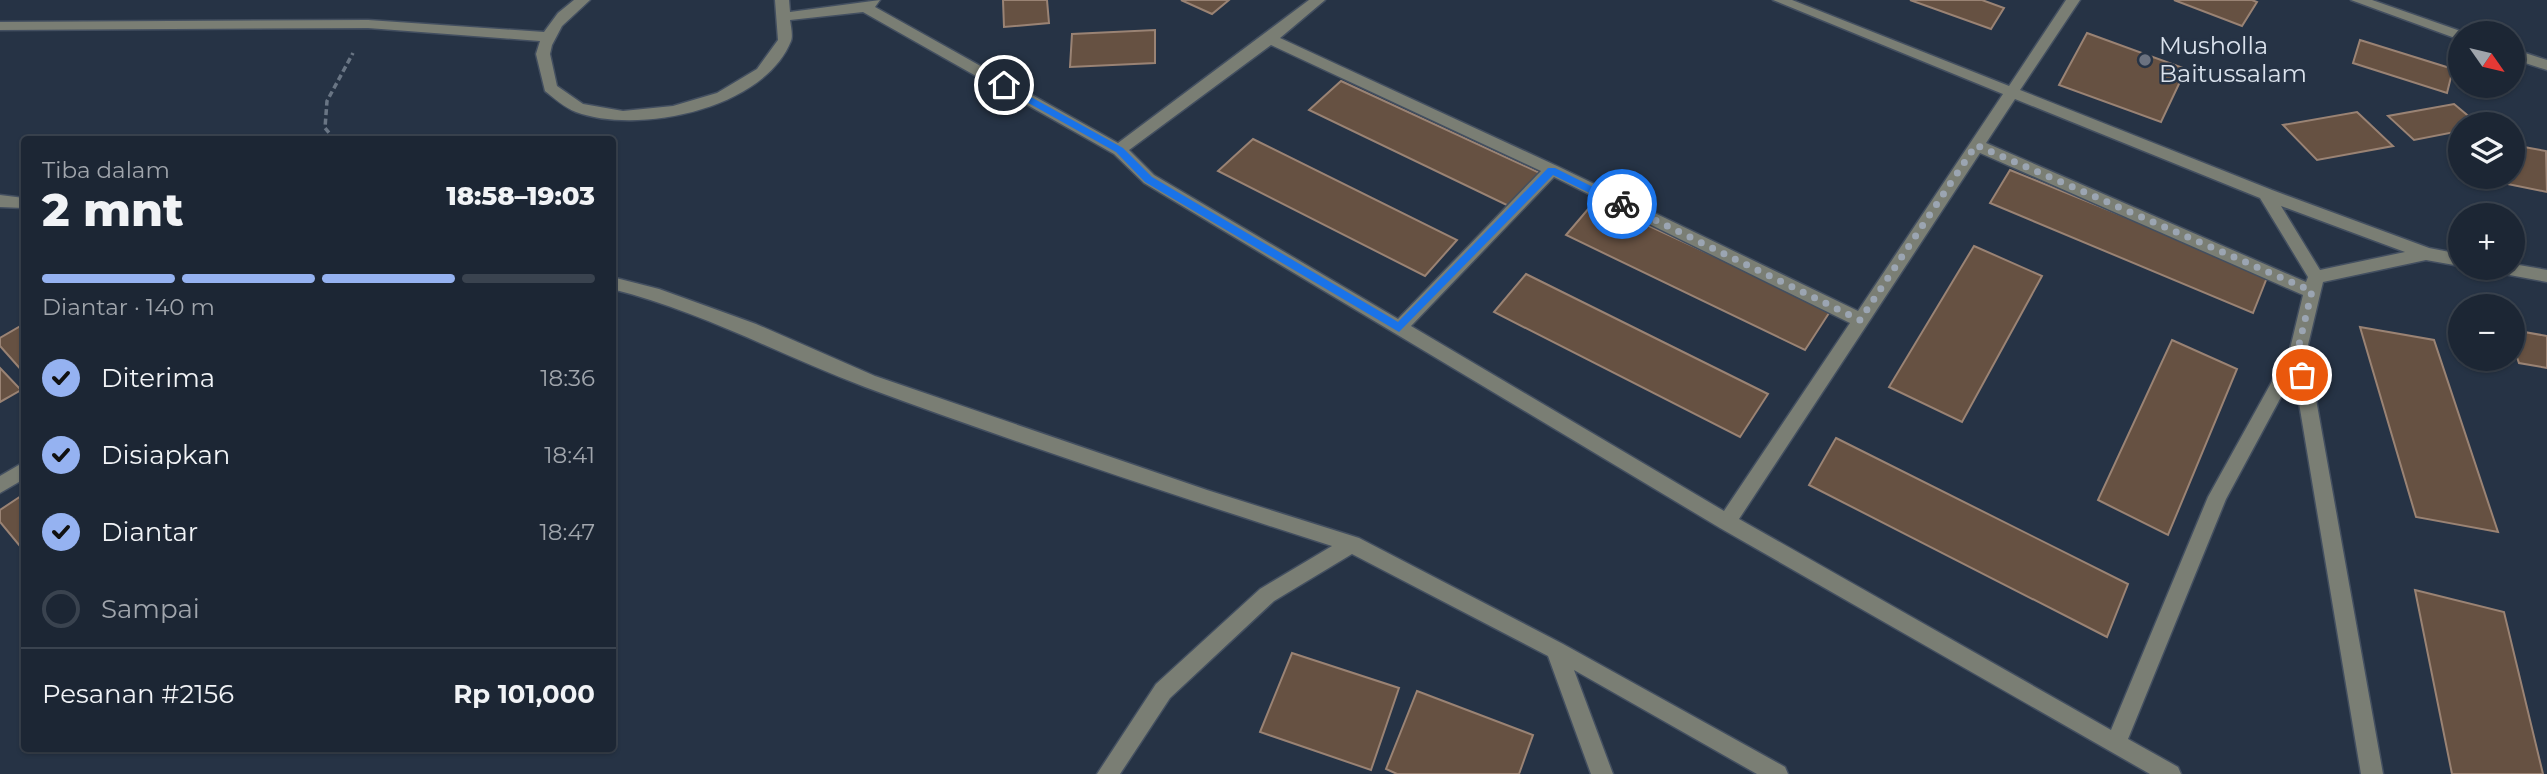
<!DOCTYPE html>
<html lang="id">
<head>
<meta charset="utf-8">
<style>
  body { margin:0; font-family:Montserrat,sans-serif; background:#293240; color:#f1f3f6; height:100vh; display:flex; flex-direction:column; font-size:26px; white-space:nowrap }
  * { box-sizing:border-box; margin:0 }
  p { font-size:23px; color:#a0a5ac }
  .icon { flex:none; width:38px; height:38px; fill:none; stroke:currentColor; stroke-width:2; stroke-linecap:round; stroke-linejoin:round }
  .map { position:relative; flex:1; overflow:hidden }
  .panel { position:absolute; left:21px; top:136px; width:595px; height:616px; display:flex; flex-direction:column; background:#1c2634; border-radius:7px; box-shadow:0 2px 5px #0004,0 0 0 2px #3a434f }
  .panel>* { flex:none }
  .needle { width:46px; rotate:124deg }
  .buttons { position:absolute; left:2448px; top:21px; display:grid; gap:14px }
  .buttons a { display:grid; place-items:center; width:77px; height:77px; border-radius:50%; background:#1c2634; box-shadow:0 2px 5px #0004,0 0 0 2px #3a434f; font-size:35px }
  .pin { position:absolute; display:grid; place-items:center; width:60px; height:60px; color:#fff; margin:-30px; border:4px solid #fff; border-radius:50%; box-shadow:0 2px 7px #0007 }
  .courier { position:absolute; display:grid; place-items:center; width:70px; height:70px; margin:-35px; border:5px solid #1a73e8; border-radius:50%; background:#fff; color:#222; box-shadow:0 2px 9px #0007 }
  .head em { font-style:normal; font-weight:800 }
  .head div { display:flex; flex-direction:column-reverse }
  .head { display:flex; align-items:center; justify-content:space-between; height:119px; padding:0 21px }
  h1 { font-size:46px; font-weight:800; line-height:52px }
  .bar { display:grid; grid-template-columns:repeat(4,1fr); gap:10px 7px; align-content:center; height:84px; padding:0 21px }
  .bar i { height:9px; border-radius:5px; background:#3a434f }
  .bar .current { background:#95b2f1 }
  .bar p { grid-column:span 4 }
  .line { display:flex; align-items:center; gap:18px; padding:0 21px; border-top:2px solid #3a434f }
  .line div { flex:1 }
  ol { padding:0 21px; list-style:none }
  li { display:flex; align-items:center; gap:21px; height:77px }
  li p { margin-inline-start:auto }
  li .icon { padding:7px; border-radius:50%; background:#95b2f1; color:#111; stroke-width:4 }
  li:last-child { color:#a0a5ac }
  li i { width:38px; height:38px; border:4px solid #3a434f; border-radius:50% }
  .map>svg:first-child { display:block }
  .building { fill:#665142; stroke:#9a8374; stroke-width:2 }
  .lines { fill:none; stroke-linecap:round; stroke-linejoin:round }
  .minor-casing { stroke:#434f60; stroke-width:3 }
  .path { stroke:#697584; stroke-width:3.5; stroke-dasharray:6 3.5; stroke-linecap:butt }
  .minor { fill:#7a7e74; fill-rule:evenodd }
  .route { fill:#1a73e8 }
  .done { stroke:#9ba5b2; stroke-width:7; stroke-dasharray:0 12.6 }
  .worship-dot { fill:#6b7280; stroke:#263345; stroke-width:2.5 }
  .labels { text-anchor:middle; stroke-width:5; stroke-linejoin:round; paint-order:stroke }
  .poi-label { font-size:24px; fill:#dae2ed; stroke:#263345; text-anchor:start }
</style>
</head>
<body>
<div class="map">
<svg width="2547" height="774" viewBox="0 0 2547 774">
  <rect width="100%" height="100%" fill="#263345"/>
  <g class="building">
    <polygon points="1003,0 1047,0 1049,23 1004,27"/>
    <polygon points="1181,0 1229,0 1212,14"/>
    <polygon points="1910,0 1982,0 2004,8 1991,29"/>
    <polygon points="2174,0 2252,0 2257,2 2242,26"/>
    <polygon points="1155,30 1155,63 1070,67 1072,34"/>
    <polygon points="2087,33 2186,69 2161,122 2059,85"/>
    <polygon points="2360,40 2453,69 2447,93 2353,63"/>
    <polygon points="1341,81 1542,174 1513,208 1309,110"/>
    <polygon points="2454,104 2478,124 2460,124 2460,131 2414,140 2388,116"/>
    <polygon points="2357,112 2393,146 2317,160 2283,125"/>
    <polygon points="1253,139 1457,240 1425,276 1218,171"/>
    <polygon points="2513,145 2546,151 2547,192 2483,179 2513,177"/>
    <polygon points="2010,170 2268,275 2253,313 1990,203"/>
    <polygon points="1595,201 1831,310 1805,350 1566,235"/>
    <polygon points="1974,246 2042,276 1962,422 1889,387"/>
    <polygon points="1526,274 1768,394 1740,437 1494,312"/>
    <polygon points="24,324 24,373 0,346 0,338"/>
    <polygon points="2360,327 2434,340 2498,532 2416,517"/>
    <polygon points="2513,330 2547,336 2547,368 2519,363 2513,346"/>
    <polygon points="2172,340 2237,369 2168,535 2098,500"/>
    <polygon points="0,368 21,390 0,402"/>
    <polygon points="1836,438 2128,584 2107,637 1809,485"/>
    <polygon points="24,494 24,551 0,522 0,510"/>
    <polygon points="2415,590 2504,612 2543,774 2452,774"/>
    <polygon points="1292,653 1399,688 1371,770 1260,732"/>
    <polygon points="1417,691 1533,735 1519,774 1397,774 1386,769"/>
  </g>
  <g class="lines">
    <g class="minor-casing">
      <g id="minor">
        <path d="M574,0h16l-28,26 -10,19 -2,9 7,32 26,18 40,7 50,-5 44,-13 40,-24 21,-29 -3,-40h14l1,12 90,-12 -5,7 243,136 191,-143h16l-45,38 277,128 301,145 145,-217 -230,-94h19l217,86 57,-86h14l-60,90 252,100 157,58 31,6v12l-34,-6 -103,22 -16,67 76,425h-22l-67,-401 -68,126 -98,240 50,28 3,7h-31l-430,-246 -576,-345 -30,-29 -251,-142 -73,8c1,7 3,16 1,21 -27,68 -153,94 -215,71 -11,-4 -22,-14 -31,-21l-9,-37 4,-13 -172,-13 -368,2v-8l368,-2 176,12 14,-19zM1271,45l270,126 -143,148 -244,-144 -25,-25zM2015,99l245,99 48,79 -2,5 -320,-139zM1980,153l323,142 -13,54 -82,148 -97,233 -372,-211zM1554,177l296,146 -126,188 -313,-185zM2281,206l124,46 -85,18z"/>
        <polygon points="2351,0 2372,0 2466,33 2460,33 2460,39 2455,38"/>
        <polygon points="2513,49 2547,60 2547,70 2513,59"/>
        <polygon points="0,195 24,198 24,208 0,207"/>
        <polygon points="2513,264 2547,270 2547,282 2504,274 2496,268 2513,268"/>
        <path d="M612,277l47,12 97,35 119,52 332,114 152,48 204,106 222,123 3,7h-31l-183,-104 39,104h-22l-43,-118 -196,-102 -78,47 -104,97 -50,76h-23l59,-90 104,-95 72,-43c-156,-50 -313,-102 -467,-159 -85,-32 -164,-76 -253,-98z"/>
        <polygon points="24,462 24,479 0,493 0,476"/>
      </g>
    </g>
    <polyline class="path" points="335,140 325,128 327,101 353,53"/>
    <use href="#minor" class="minor"/>
  </g>
  <polygon class="route" points="1004,82 1123,148 1152,177 1398,322 1548,168 1555,168 1627,204 1618,207 1553,175 1399,332 1145,182 1116,152 1000,87"/>
  <g class="lines">
    <polyline class="done" points="1622,204 1860,320 1976,145 2312,291 2298,349 2302,375"/>
  </g>
  <circle class="worship-dot" cx="2145" cy="60" r="7"/>
  <g class="labels">
    <g class="poi-label">
      <text x="2159" y="54">Musholla<tspan x="2159" dy="28">Baitussalam</tspan></text>
    </g>
  </g>
</svg>
<div class="buttons">
<a><svg class="needle" viewBox="-14 -14 28 28"><path d="M0-13l5 13h-10z" fill="#e53935"/><path d="M0 13l5-13h-10z" fill="#a0a5ac"/></svg></a>
<a><svg class="icon" aria-label="layers" viewBox="0 0 24 24"><path d="M12 4l9 5-9 5-9-5zM3 14l9 5 9-5"/></svg></a>
<a>+</a>
<a>−</a>
</div>
<div class="pin" style="left:2302px;top:375px;background:#ea580c"><svg class="icon" aria-label="bag" viewBox="0 0 24 24"><path d="M5 8h14l-1 12H6zM9 8a3 3 0 0 1 6 0"/></svg></div>
<div class="pin" style="left:1004px;top:85px;background:#1f2937"><svg class="icon" aria-label="home" viewBox="0 0 24 24"><path d="M3 11l9-7 9 7M6 9v11h12V9"/></svg></div>
<div class="courier" style="left:1622px;top:204px"><svg class="icon" aria-label="bike" viewBox="0 0 24 24"><circle cx="6" cy="16" r="4"/><circle cx="18" cy="16" r="4"/><path d="M6 16l4-8h5l3 8M10 8l3 8H6M13 5h3"/></svg></div>
<section class="panel">
<div class="head"><div><h1>2 mnt</h1><p>Tiba dalam</p></div><em>18:58–19:03</em></div>
<div class="bar"><i class="current"></i><i class="current"></i><i class="current"></i><i></i><p>Diantar · 140 m</p></div>
<ol>
<li><svg class="icon" aria-label="check" viewBox="0 0 24 24"><path d="M5 12l5 5 9-10"/></svg>Diterima<p>18:36</p></li>
<li><svg class="icon" aria-label="check" viewBox="0 0 24 24"><path d="M5 12l5 5 9-10"/></svg>Disiapkan<p>18:41</p></li>
<li><svg class="icon" aria-label="check" viewBox="0 0 24 24"><path d="M5 12l5 5 9-10"/></svg>Diantar<p>18:47</p></li>
<li><i></i>Sampai</li>
</ol>
<div class="line" style="height:91px"><div>Pesanan #2156</div><b>Rp 101,000</b></div>
</section>
</div>
</body>
</html>
